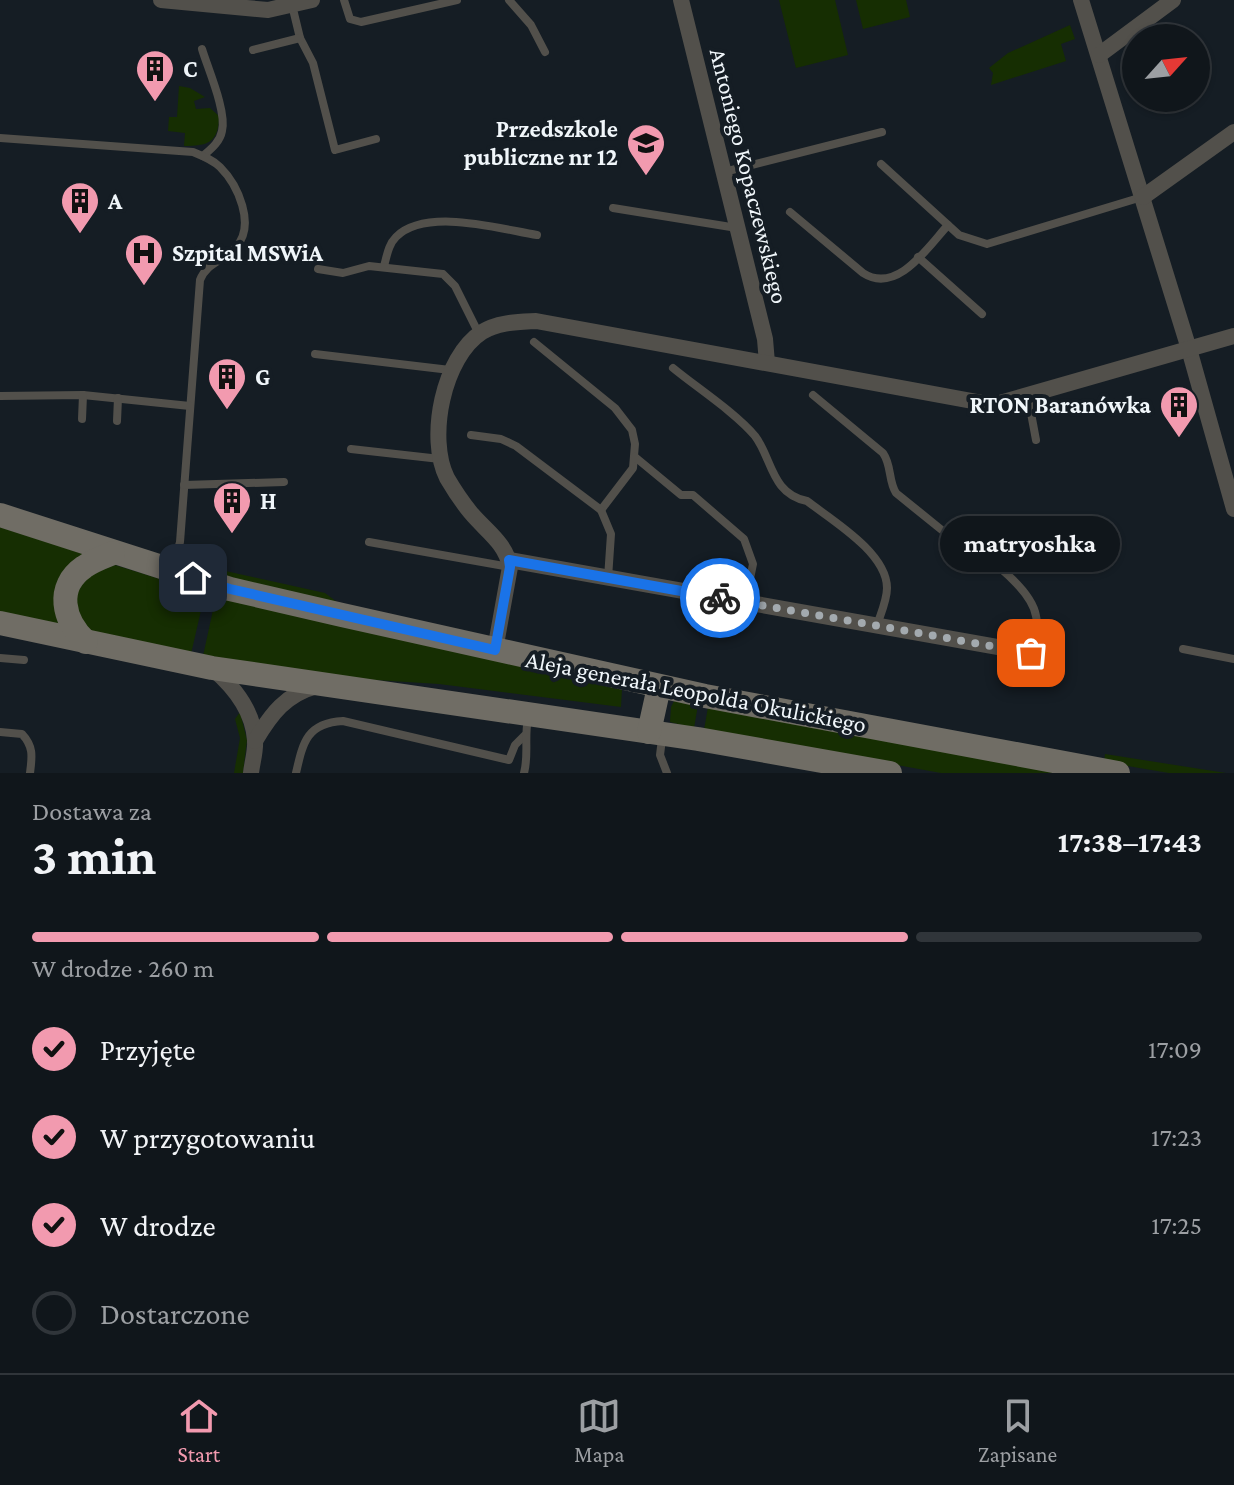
<!DOCTYPE html>
<html lang="pl">
<head>
<meta charset="utf-8">
<style>
  body { margin:0; font-family:"Crimson Pro",serif; background:#191f24; color:#f1f3f6; height:100vh; display:flex; flex-direction:column; font-size:30px; white-space:nowrap }
  * { box-sizing:border-box; margin:0 }
  p { font-size:26px; color:#9c9fa3 }
  .icon { flex:none; width:44px; height:44px; fill:none; stroke:currentColor; stroke-width:2; stroke-linecap:round; stroke-linejoin:round }
  .map { position:relative; height:773px; overflow:hidden }
  .sheet { display:flex; flex-direction:column; background:#10161b; flex:1 }
  .sheet>* { flex:none }
  .needle { width:52px; rotate:63deg }
  .controls { position:absolute; left:1122px; top:24px; display:grid; gap:16px }
  .controls a { display:grid; place-items:center; width:88px; height:88px; border-radius:50%; background:#10161b; box-shadow:0 2px 6px #0004,0 0 0 2px #30353a; font-size:40px }
  .pin { position:absolute; display:grid; place-items:center; width:68px; height:68px; color:#fff; margin:-34px; border-radius:16px; box-shadow:0 4px 12px #0006 }
  .courier { position:absolute; display:grid; place-items:center; width:80px; height:80px; margin:-40px; border:6px solid #1a73e8; border-radius:50%; background:#fff; color:#222; box-shadow:0 2px 10px #0007 }
  .bubble { position:absolute; height:56px; border-radius:28px; background:#10161b; box-shadow:0 2px 6px #0004,0 0 0 2px #30353a; font-size:26px; font-weight:700; line-height:56px; text-align:center }
  .head em { font-style:normal; font-weight:700 }
  .head div { display:flex; flex-direction:column-reverse }
  .head { display:flex; align-items:center; justify-content:space-between; height:136px; padding:0 32px }
  h1 { font-size:52px; font-weight:700; line-height:60px }
  .bar { display:grid; grid-template-columns:repeat(4,1fr); gap:12px 8px; align-content:center; height:96px; padding:0 32px }
  .bar i { height:10px; border-radius:6px; background:#30353a }
  .bar .current { background:#f29aaf }
  .bar p { grid-column:span 4 }
  ol { padding:0 32px; list-style:none }
  li { display:flex; align-items:center; gap:24px; height:88px }
  li p { margin-inline-start:auto }
  li .icon { padding:8px; border-radius:50%; background:#f29aaf; color:#111; stroke-width:4 }
  li:last-child { color:#9c9fa3 }
  li i { width:44px; height:44px; border:4px solid #30353a; border-radius:50% }
  .tabs { display:flex; justify-content:space-around; align-items:center; height:112px; border-top:2px solid #30353a; background:#10161b; font-size:22px; color:#9c9fa3 }
  .tabs a { display:grid; justify-items:center; gap:4px }
  .tabs .current { color:#f29aaf }
  .map>svg:first-child { display:block }
  .green { fill:#162e02 }
  .lines { fill:none; stroke-linecap:round; stroke-linejoin:round }
  .service { stroke:#52504b; stroke-width:8 }
  .minor { stroke:#52504b; stroke-width:16 }
  .secondary { stroke:#706d65; stroke-width:24 }
  .done { stroke:#a3aaaf; stroke-width:8; stroke-dasharray:0 14.4 }
  .route { stroke:#1a73e8; stroke-width:10 }
  .labels { text-anchor:middle; stroke-width:8; stroke-linejoin:round; paint-order:stroke }
  .poi-label { font-size:24px; font-weight:bold; fill:#f0f6fa; stroke:#151d24; text-anchor:start }
  .street-label { font-size:24px; fill:#f0f6fa; stroke:#151d24 }
</style>
</head>
<body>
<div class="map">
<svg width="1234" height="773" viewBox="0 0 1234 773">
  <rect width="100%" height="100%" fill="#151d24"/>
  <g class="green">
    <polygon points="779,0 835,0 848,55 796,68"/>
    <polygon points="856,0 906,0 910,17 863,29"/>
    <polygon points="1070,25 1075,39 1061,44 1066,61 991,85 993,73 989,68 1008,53"/>
    <path d="M179,86l11,2 15,9 -11,4 2,8 14,-1 9,8c0,27 -12,30 -35,30l1,-13 -17,-2 1,-14h8z"/>
    <polygon points="0,527 84,554 62,626 0,613"/>
    <polygon points="115,565 205,593 191,654 86,631 78,620 76,586 83,577"/>
    <polygon points="221,570 325,593 341,605 220,575"/>
    <polygon points="216,596 622,689 621,707 439,684 359,679 203,656"/>
    <polygon points="674,701 698,705 694,728 670,722 671,707"/>
    <polygon points="708,707 1070,773 941,773 704,730"/>
    <polygon points="240,712 247,740 243,773 234,773 240,738 235,719"/>
    <polygon points="1105,754 1226,773 1169,773 1104,762"/>
  </g>
  <g class="lines">
    <g class="service">
      <polyline points="344,0 350,19 361,22 457,0"/>
      <polyline points="509,0 531,25 545,52"/>
      <polyline points="292,5 300,38 313,63 335,150 376,139"/>
      <path d="M202,49c6,20 25,63 20,82 -2,11 -11,18 -19,25"/>
      <polyline points="253,50 300,38"/>
      <path d="M0,138l193,14c10,4 20,8 27,15 18,18 36,58 16,80 -12,14 -29,15 -36,33l-20,262 -7,24"/>
      <polyline points="881,164 959,235 987,244 1142,197"/>
      <polyline points="724,172 882,132"/>
      <polyline points="613,208 737,228"/>
      <path d="M790,212l73,61c34,22 65,-26 85,-48"/>
      <polyline points="918,257 982,314"/>
      <path d="M384,266c3,-10 4,-21 12,-29 30,-30 104,-8 141,-2"/>
      <polyline points="318,269 343,273 369,266 443,274 455,286 479,334"/>
      <polyline points="534,342 615,408 632,430 635,444 633,468 601,510"/>
      <polyline points="315,354 450,370"/>
      <path d="M673,368c23,19 63,45 82,68 17,22 16,58 52,65 26,20 80,52 80,87 0,12 -6,25 -10,37"/>
      <path d="M813,395l70,58c9,13 5,27 13,40l47,38 11,1c24,20 77,53 82,84 3,13 -2,25 -5,37"/>
      <polyline points="0,396 83,395 190,406"/>
      <polyline points="1028,397 1036,440"/>
      <polyline points="82,419 83,395"/>
      <polyline points="117,421 118,398"/>
      <polyline points="471,435 501,439 516,446 601,510 611,534 608,578"/>
      <polyline points="351,449 440,459"/>
      <polyline points="635,457 681,495 693,495 744,539 753,564 745,603"/>
      <polyline points="184,485 284,482"/>
      <polyline points="369,542 510,567"/>
      <polyline points="1183,649 1234,659"/>
      <polyline points="0,658 24,660"/>
      <path d="M0,732l22,2c12,13 10,23 8,39"/>
      <polyline points="662,739 660,755 667,773"/>
      <path d="M296,773c7,-31 11,-50 47,-52l166,39 6,-15 9,-9"/>
      <path d="M524,773c5,-18 0,-36 4,-54"/>
    </g>
    <g class="minor">
      <polyline points="161,0 268,10 312,0"/>
      <polyline points="681,0 765,339 767,363"/>
      <polyline points="1081,0 1189,349 1234,509"/>
      <polyline points="1099,55 1173,0"/>
      <polyline points="1143,197 1234,132"/>
      <polyline points="509,560 1031,653"/>
      <path d="M495,650l15,-83c-4,-24 -24,-36 -39,-54 -9,-11 -17,-23 -24,-35 -20,-40 -4,-121 35,-146 16,-10 36,-10 54,-11l447,82h17l234,-67"/>
      <path d="M213,669c21,18 40,42 42,71 1,11 -3,23 -4,33"/>
      <path d="M255,741c16,-27 31,-47 62,-55"/>
    </g>
    <g class="secondary">
      <polyline points="0,515 230,589 342,615 705,696 1118,773"/>
      <polyline points="0,623 212,668 698,739 890,773"/>
      <path d="M86,642c-23,-22 -31,-55 -2,-75 8,-6 19,-10 29,-14"/>
      <polyline points="649,732 659,687"/>
    </g>
  </g>
  <g class="lines">
    <polyline class="done" points="720,598 1031,653"/>
    <polyline class="route" points="193,578 230,589 495,650 510,567 509,560 720,598"/>
  </g>
  <defs>
    <g id="building-pin" transform="scale(2)"><path d="M0 17L-7.5 6A9.5 9.5 0 1 1 7.5 6Z" fill="#f29aaf" stroke="#151d24"/><path d="M-4-6H4V6H1V3H-1V6H-4ZM-2.5-4.3h1.7v1.8h-1.7ZM.8-4.3h1.7v1.8H.8ZM-2.5-1h1.7V.8h-1.7ZM.8-1h1.7V.8H.8Z" fill="#111"/></g>
    <g id="school-pin" transform="scale(2)"><path d="M0 17L-7.5 6A9.5 9.5 0 1 1 7.5 6Z" fill="#f29aaf" stroke="#151d24"/><path d="M0-5L7-2L0 1L-7-2ZM-4 1L0 2.5L4 1V4Q0 6-4 4Z" fill="#111"/></g>
    <g id="hospital-pin" transform="scale(2)"><path d="M0 17L-7.5 6A9.5 9.5 0 1 1 7.5 6Z" fill="#f29aaf" stroke="#151d24"/><path d="M-5-5h3v3.5h4V-5h3V5h-3V1.5h-4V5h-3Z" fill="#111"/></g>
  </defs>
  <g fill-rule="evenodd">
    <use href="#building-pin" x="155" y="69"/>
    <use href="#school-pin" x="646" y="143"/>
    <use href="#building-pin" x="80" y="201"/>
    <use href="#hospital-pin" x="144" y="253"/>
    <use href="#building-pin" x="227" y="377"/>
    <use href="#building-pin" x="1179" y="405"/>
    <use href="#building-pin" x="232" y="501"/>
  </g>
  <g class="labels">
    <g class="poi-label">
      <text x="183" y="77">C</text>
      <text x="618" y="137" text-anchor="end">Przedszkole<tspan x="618" dy="28">publiczne nr 12</tspan></text>
      <text x="108" y="209">A</text>
      <text x="172" y="261">Szpital MSWiA</text>
      <text x="255" y="385">G</text>
      <text x="1151" y="413" text-anchor="end">RTON Baranówka</text>
      <text x="260" y="509">H</text>
    </g>
    <g class="street-label">
      <text transform="translate(749 176) rotate(76)" y="8">Antoniego Kopaczewskiego</text>
      <text transform="translate(696 692) rotate(11)" y="8">Aleja generała Leopolda Okulickiego</text>
    </g>
  </g>
</svg>
<div class="controls">
<a><svg class="needle" viewBox="-14 -14 28 28"><path d="M0-13l5 13h-10z" fill="#e53935"/><path d="M0 13l5-13h-10z" fill="#9c9fa3"/></svg></a>
</div>
<div class="pin" style="left:1031px;top:653px;background:#ea580c"><svg class="icon" aria-label="bag" viewBox="0 0 24 24"><path d="M5 8h14l-1 12H6zM9 8a3 3 0 0 1 6 0"/></svg></div>
<div class="pin" style="left:193px;top:578px;background:#1f2937"><svg class="icon" aria-label="home" viewBox="0 0 24 24"><path d="M3 11l9-7 9 7M6 9v11h12V9"/></svg></div>
<div class="courier" style="left:720px;top:598px"><svg class="icon" aria-label="bike" viewBox="0 0 24 24"><circle cx="6" cy="16" r="4"/><circle cx="18" cy="16" r="4"/><path d="M6 16l4-8h5l3 8M10 8l3 8H6M13 5h3"/></svg></div>
<div class="bubble" style="left:940px;top:516px;width:180px">matryoshka</div>
</div>
<section class="sheet">
<div class="head"><div><h1>3 min</h1><p>Dostawa za</p></div><em>17:38–17:43</em></div>
<div class="bar"><i class="current"></i><i class="current"></i><i class="current"></i><i></i><p>W drodze · 260 m</p></div>
<ol>
<li><svg class="icon" aria-label="check" viewBox="0 0 24 24"><path d="M5 12l5 5 9-10"/></svg>Przyjęte<p>17:09</p></li>
<li><svg class="icon" aria-label="check" viewBox="0 0 24 24"><path d="M5 12l5 5 9-10"/></svg>W przygotowaniu<p>17:23</p></li>
<li><svg class="icon" aria-label="check" viewBox="0 0 24 24"><path d="M5 12l5 5 9-10"/></svg>W drodze<p>17:25</p></li>
<li><i></i>Dostarczone</li>
</ol>
</section>
<nav class="tabs">
<a class="current"><svg class="icon" aria-label="home" viewBox="0 0 24 24"><path d="M3 11l9-7 9 7M6 9v11h12V9"/></svg>Start</a>
<a><svg class="icon" aria-label="map" viewBox="0 0 24 24"><path d="M3 6l6-2 6 2 6-2v14l-6 2-6-2-6 2zM9 4v14M15 6v14"/></svg>Mapa</a>
<a><svg class="icon" aria-label="saved" viewBox="0 0 24 24"><path d="M7 4h10v16l-5-4-5 4z"/></svg>Zapisane</a>
</nav>
</body>
</html>
